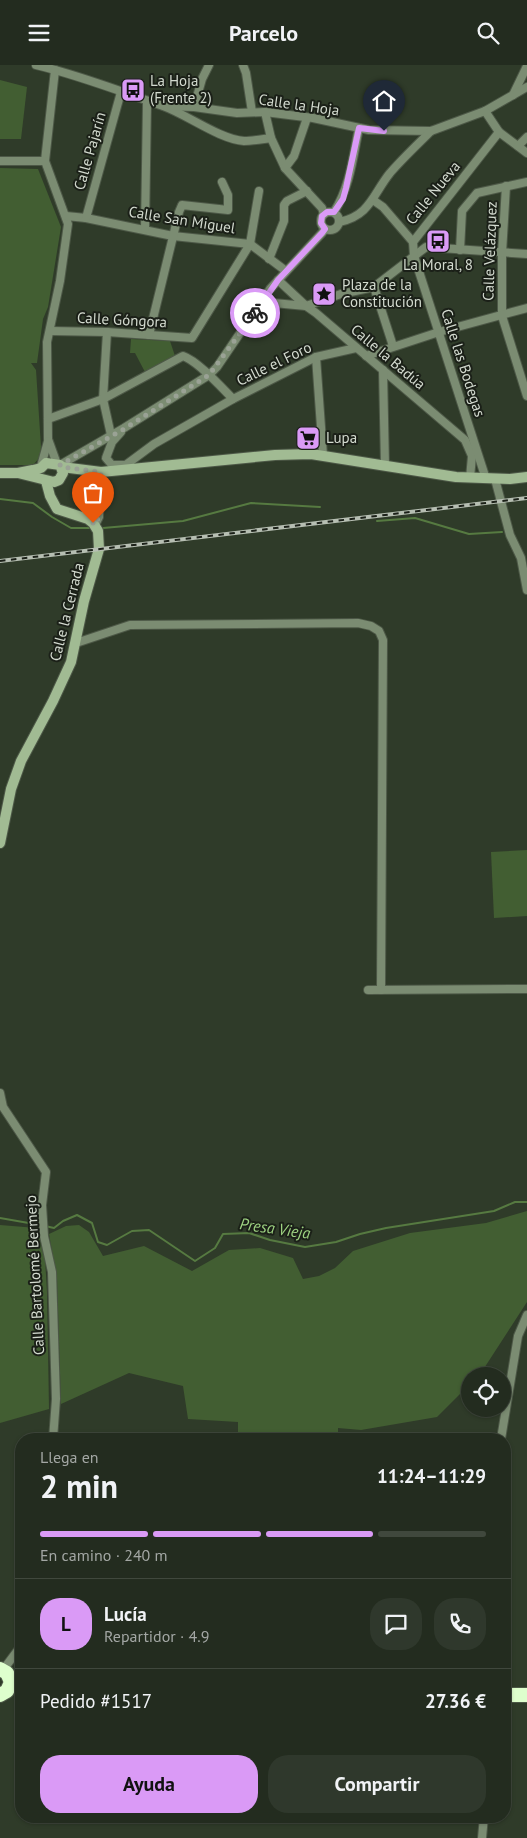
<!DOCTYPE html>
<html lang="es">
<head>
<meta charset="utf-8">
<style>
  body { margin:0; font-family:"PT Sans",sans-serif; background:#2f382c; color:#f1f3f6; height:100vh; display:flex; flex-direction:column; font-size:19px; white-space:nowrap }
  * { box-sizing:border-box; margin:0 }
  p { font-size:16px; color:#a3a7a4 }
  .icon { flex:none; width:28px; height:28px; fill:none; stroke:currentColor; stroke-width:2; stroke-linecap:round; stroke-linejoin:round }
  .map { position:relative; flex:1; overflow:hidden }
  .sheet { position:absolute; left:15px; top:1368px; width:496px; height:390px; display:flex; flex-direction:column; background:#232c1f; border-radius:20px; box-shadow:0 1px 4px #0004,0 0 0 1px #40483d }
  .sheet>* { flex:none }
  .buttons { position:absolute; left:461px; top:1302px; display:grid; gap:10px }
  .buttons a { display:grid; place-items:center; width:50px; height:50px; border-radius:50%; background:#232c1f; box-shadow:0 1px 4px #0004,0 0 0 1px #40483d; font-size:25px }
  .pin { position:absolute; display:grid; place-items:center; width:42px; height:42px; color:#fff; margin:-51px -21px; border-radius:50% 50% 50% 0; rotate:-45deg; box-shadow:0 0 5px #0007 }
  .pin .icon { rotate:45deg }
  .courier { position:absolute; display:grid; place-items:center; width:50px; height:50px; margin:-25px; border:4px solid #da9af6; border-radius:50%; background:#fff; color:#222; box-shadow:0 1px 6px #0007 }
  .headline em { font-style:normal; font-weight:700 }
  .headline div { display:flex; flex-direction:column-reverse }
  .headline { display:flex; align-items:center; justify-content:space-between; height:85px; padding:0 25px }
  h1 { font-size:32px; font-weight:700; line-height:38px }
  .bar { display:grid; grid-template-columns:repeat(4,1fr); gap:8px 5px; align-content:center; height:60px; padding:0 25px }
  .bar i { height:6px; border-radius:4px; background:#40483d }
  .bar .selected { background:#da9af6 }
  .bar p { grid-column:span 4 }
  .line { display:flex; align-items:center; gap:12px; padding:0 25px; border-top:1px solid #40483d }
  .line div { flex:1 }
  .round { display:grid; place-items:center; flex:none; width:52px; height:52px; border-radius:20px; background:#2f382c }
  .cta { display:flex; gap:10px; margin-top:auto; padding:10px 25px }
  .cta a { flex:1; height:58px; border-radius:20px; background:#da9af6; color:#111; font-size:20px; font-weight:700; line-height:58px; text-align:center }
  .cta a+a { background:#2f382c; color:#f1f3f6 }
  header { display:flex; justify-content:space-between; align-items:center; height:65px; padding:0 25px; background:#232c1f; font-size:22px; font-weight:700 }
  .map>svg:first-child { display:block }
  .green { fill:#425e32 }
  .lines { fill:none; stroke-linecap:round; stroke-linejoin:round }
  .stream { stroke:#567a41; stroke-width:2 }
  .street-casing { stroke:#4d5847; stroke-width:10 }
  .secondary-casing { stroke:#4d5847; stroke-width:12 }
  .highway-casing { stroke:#4d5847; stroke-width:16 }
  .street { stroke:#7b8c72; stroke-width:8 }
  .secondary { stroke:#a1bb93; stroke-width:10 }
  .highway { stroke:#deffcd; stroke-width:14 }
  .rail-casing { stroke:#b6beb2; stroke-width:4 }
  .rail { stroke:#1b2018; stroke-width:2; stroke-dasharray:5.5; stroke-linecap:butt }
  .done { stroke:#9aa295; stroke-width:5; stroke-dasharray:0 9 }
  .route { stroke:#da9af6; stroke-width:6 }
  .labels { text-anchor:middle; stroke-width:4; stroke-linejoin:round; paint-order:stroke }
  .poi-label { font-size:15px; fill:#d3dacf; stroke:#1b2018; text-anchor:start }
  .street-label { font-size:15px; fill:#d3dacf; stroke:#1b2018 }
  .water-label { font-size:16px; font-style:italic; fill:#9ed382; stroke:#1b2018 }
</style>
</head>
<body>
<header><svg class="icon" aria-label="menu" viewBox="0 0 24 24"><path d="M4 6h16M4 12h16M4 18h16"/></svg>Parcelo<svg class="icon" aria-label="search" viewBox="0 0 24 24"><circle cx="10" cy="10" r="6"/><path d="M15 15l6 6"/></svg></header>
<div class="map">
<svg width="527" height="1773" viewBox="0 0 527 1773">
  <rect width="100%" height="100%" fill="#2f3b29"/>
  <g class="green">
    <polygon points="0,15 27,22 21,74 0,74"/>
    <polygon points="0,103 38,104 61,162 48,242 43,254 37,298 31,298 36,305 41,382 40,392 33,400 0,400"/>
    <polygon points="131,274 170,276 175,291 145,307 135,288 130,288"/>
    <polygon points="527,785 527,851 494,853 491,787"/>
    <polygon points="527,1146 527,1237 479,1311 470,1311 470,1319 437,1352 361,1365 338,1363 338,1374 238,1374 238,1357 188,1354 183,1321 129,1308 61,1339 57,1214 49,1169 66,1161 79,1160 89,1167 103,1191 144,1181 192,1206 229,1185 260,1183 293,1193 303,1214 319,1211 335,1203 353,1186 410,1168 486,1158"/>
    <polygon points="0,1160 37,1163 45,1193 47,1227 49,1344 0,1358"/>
  </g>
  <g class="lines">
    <g class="stream">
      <polyline points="0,434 33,438 52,452 71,463 89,463"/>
      <polyline points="377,456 415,453 469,469 502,467"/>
      <polyline points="103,463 183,456 251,438 320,442"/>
      <polyline points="0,1153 40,1160"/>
      <polyline points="45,1161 54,1163 63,1156 77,1150 92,1158 98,1177 107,1180 132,1166 149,1165 195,1196 215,1183 223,1169 249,1168 270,1175 305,1182 336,1177 360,1169 386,1163 494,1146 515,1137 527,1137"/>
    </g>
    <g class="street-casing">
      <g id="street">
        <path d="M36,0c43,10 86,27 127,41 25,9 56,33 81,35 9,0 19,-2 27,-3"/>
        <polyline points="243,0 246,8 252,47"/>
        <polyline points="55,5 45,96 68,159 60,216 47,277 48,374 57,399"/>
        <polyline points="513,30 527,1"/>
        <polyline points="164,41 194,42 237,48 265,47 313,53 369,65 431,66 485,46 527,22"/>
        <polyline points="194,42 202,14 209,0"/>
        <polyline points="485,46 499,67 527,88"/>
        <polyline points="265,47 271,73 285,103 322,143 324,149"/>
        <polyline points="518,81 527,72"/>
        <polyline points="0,96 45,96"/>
        <polyline points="285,103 294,91 307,53"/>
        <polyline points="506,121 502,188 502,251 527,331"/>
        <polyline points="373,135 383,142 413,177"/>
        <circle cx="330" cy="156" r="9"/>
        <path d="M334,147c16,-25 19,-55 25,-84"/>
        <polyline points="66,151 86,153 173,171 250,179 286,206"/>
        <polyline points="86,153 121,27"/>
        <path d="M339,157c31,-6 34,-28 51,-49 13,-15 28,-29 41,-42"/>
        <polyline points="145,164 147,37"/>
        <polyline points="460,185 462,146 477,128 527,117"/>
        <polyline points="269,194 284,156 284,140 287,136 307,126"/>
        <polyline points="278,215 306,241 316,248 465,375 472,391 470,413"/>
        <polyline points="374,222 393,281"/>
        <polyline points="263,237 306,241 341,229 374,222 426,182 527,189"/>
        <polyline points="50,266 107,267 192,273 250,179 259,126"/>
        <polyline points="107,267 103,334 111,370"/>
        <polyline points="149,270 179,147 182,140 228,145 228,130 222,117"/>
        <polyline points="366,291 439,267 527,243"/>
        <polyline points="316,292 323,390"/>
        <polyline points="383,305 385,401"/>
        <path d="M48,354l55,-20 80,-43c15,5 39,32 50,43"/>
        <polyline points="121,367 112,377 106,393 112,400 124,400"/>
        <polyline points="60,400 124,363 209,310 217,302 270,224 322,168 325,164"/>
        <polyline points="41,401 48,376"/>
        <polyline points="123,405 127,399 154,379 233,334 316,292 356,283"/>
        <polyline points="486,414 414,191 413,177 499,67"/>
        <polyline points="495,414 510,470 521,493 527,525"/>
        <polyline points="95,460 99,452 101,407"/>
        <polyline points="76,578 130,560 358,558 371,561 379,566 383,575 381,925"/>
        <polyline points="368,925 527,924"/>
        <polyline points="0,1028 3,1042 46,1107 42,1140 44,1171 52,1207 56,1334 53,1374"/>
        <polyline points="501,1374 518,1271 527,1250"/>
        <polyline points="3,1605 21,1581"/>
        <polyline points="482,1773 484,1751"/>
      </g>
    </g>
    <g class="secondary-casing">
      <g id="secondary">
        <polyline points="62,402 101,407 275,390 311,389 456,412 510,414 527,412"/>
        <polyline points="0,408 18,408 33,405 41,403 46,398 60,400 63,408 59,415 54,417 18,408"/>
        <polyline points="0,778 11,724 21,696 53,636 71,597 84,536 99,484 98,466 93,458 88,454 57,444 50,431 46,416"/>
      </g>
    </g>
    <g class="highway-casing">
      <g id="highway">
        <polyline points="0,1604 7,1608 11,1617 7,1626 0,1630"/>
        <polyline points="505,1630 527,1630"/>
      </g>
    </g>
    <use href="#street" class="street"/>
    <use href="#secondary" class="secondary"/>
    <use href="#highway" class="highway"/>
    <g class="rail-casing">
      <polyline id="rail" points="0,496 527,433"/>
    </g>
    <use href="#rail" class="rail"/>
  </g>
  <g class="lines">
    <polyline class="done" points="93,458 94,460 99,452 101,407 62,402 60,400 124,364 209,310 255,248"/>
    <polyline class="route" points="255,248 278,215 322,168 325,164 321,158 322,151 327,147 334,147 343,134 346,123 359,63 384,66"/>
  </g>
  <defs>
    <g id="bus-square" transform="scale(1.25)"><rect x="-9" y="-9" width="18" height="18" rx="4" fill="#da9af6" stroke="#1b2018"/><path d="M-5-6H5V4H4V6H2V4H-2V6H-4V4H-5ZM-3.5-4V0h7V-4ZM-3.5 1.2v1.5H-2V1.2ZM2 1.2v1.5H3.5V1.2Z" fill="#111"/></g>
    <g id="sight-square" transform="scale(1.25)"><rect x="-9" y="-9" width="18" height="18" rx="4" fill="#da9af6" stroke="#1b2018"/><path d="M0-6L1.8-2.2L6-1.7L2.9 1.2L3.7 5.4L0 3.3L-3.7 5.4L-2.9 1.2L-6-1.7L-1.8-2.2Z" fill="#111"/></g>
    <g id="supermarket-square" transform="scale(1.25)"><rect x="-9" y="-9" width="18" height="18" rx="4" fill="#da9af6" stroke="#1b2018"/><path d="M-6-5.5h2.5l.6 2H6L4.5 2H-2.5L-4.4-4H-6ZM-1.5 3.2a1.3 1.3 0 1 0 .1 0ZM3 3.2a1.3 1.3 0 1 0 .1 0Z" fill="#111"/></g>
  </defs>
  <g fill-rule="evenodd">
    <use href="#bus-square" x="133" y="25"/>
    <use href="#bus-square" x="438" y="176"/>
    <use href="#sight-square" x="324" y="229"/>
    <use href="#supermarket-square" x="308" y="373"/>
  </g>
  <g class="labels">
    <g class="poi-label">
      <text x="150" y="21">La Hoja<tspan x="150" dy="17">(Frente 2)</tspan></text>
      <text x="438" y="205" text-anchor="middle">La Moral, 8</text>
      <text x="342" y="225">Plaza de la<tspan x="342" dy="17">Constitución</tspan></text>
      <text x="326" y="378">Lupa</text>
    </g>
    <g class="street-label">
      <text transform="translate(299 40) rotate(8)" y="5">Calle la Hoja</text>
      <text transform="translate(90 86) rotate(-74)" y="5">Calle Pajarín</text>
      <text transform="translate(433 128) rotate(-51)" y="5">Calle Nueva</text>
      <text transform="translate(182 155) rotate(9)" y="5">Calle San Miguel</text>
      <text transform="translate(490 186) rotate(-88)" y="5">Calle Velázquez</text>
      <text transform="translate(122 255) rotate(3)" y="5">Calle Góngora</text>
      <text transform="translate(388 292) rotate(40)" y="5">Calle la Badúa</text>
      <text transform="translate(463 298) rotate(72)" y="5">Calle las Bodegas</text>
      <text transform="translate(274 299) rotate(-26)" y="5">Calle el Foro</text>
      <text transform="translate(67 547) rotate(-76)" y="5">Calle la Cerrada</text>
      <text transform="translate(35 1210) rotate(-93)" y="5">Calle Bartolomé Bermejo</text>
    </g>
    <g class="water-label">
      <text transform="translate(275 1163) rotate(8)" y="6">Presa Vieja</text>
    </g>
  </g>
</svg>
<div class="buttons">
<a><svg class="icon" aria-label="locate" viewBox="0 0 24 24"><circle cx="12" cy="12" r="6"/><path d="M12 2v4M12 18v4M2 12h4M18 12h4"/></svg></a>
</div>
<div class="pin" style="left:93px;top:458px;background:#ea580c"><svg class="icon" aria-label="bag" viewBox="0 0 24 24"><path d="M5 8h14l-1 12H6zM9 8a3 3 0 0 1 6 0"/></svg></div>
<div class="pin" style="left:384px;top:66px;background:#1f2937"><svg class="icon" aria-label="home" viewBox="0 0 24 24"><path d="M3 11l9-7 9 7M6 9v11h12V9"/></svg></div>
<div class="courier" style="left:255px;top:248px"><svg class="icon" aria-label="bike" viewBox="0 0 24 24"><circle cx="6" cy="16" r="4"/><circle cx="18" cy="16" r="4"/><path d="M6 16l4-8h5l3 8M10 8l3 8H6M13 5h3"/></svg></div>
<section class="sheet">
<div class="headline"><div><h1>2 min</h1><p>Llega en</p></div><em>11:24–11:29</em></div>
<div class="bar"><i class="selected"></i><i class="selected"></i><i class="selected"></i><i></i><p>En camino · 240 m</p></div>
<div class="line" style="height:90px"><b class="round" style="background:#da9af6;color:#111">L</b><div><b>Lucía</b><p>Repartidor · 4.9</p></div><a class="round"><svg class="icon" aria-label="chat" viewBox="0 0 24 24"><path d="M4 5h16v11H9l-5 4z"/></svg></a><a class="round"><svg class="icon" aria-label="phone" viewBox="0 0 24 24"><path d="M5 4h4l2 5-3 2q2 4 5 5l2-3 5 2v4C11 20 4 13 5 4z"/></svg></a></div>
<div class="line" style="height:65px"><div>Pedido #1517</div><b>27.36 €</b></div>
<div class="cta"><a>Ayuda</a><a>Compartir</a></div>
</section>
</div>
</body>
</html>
